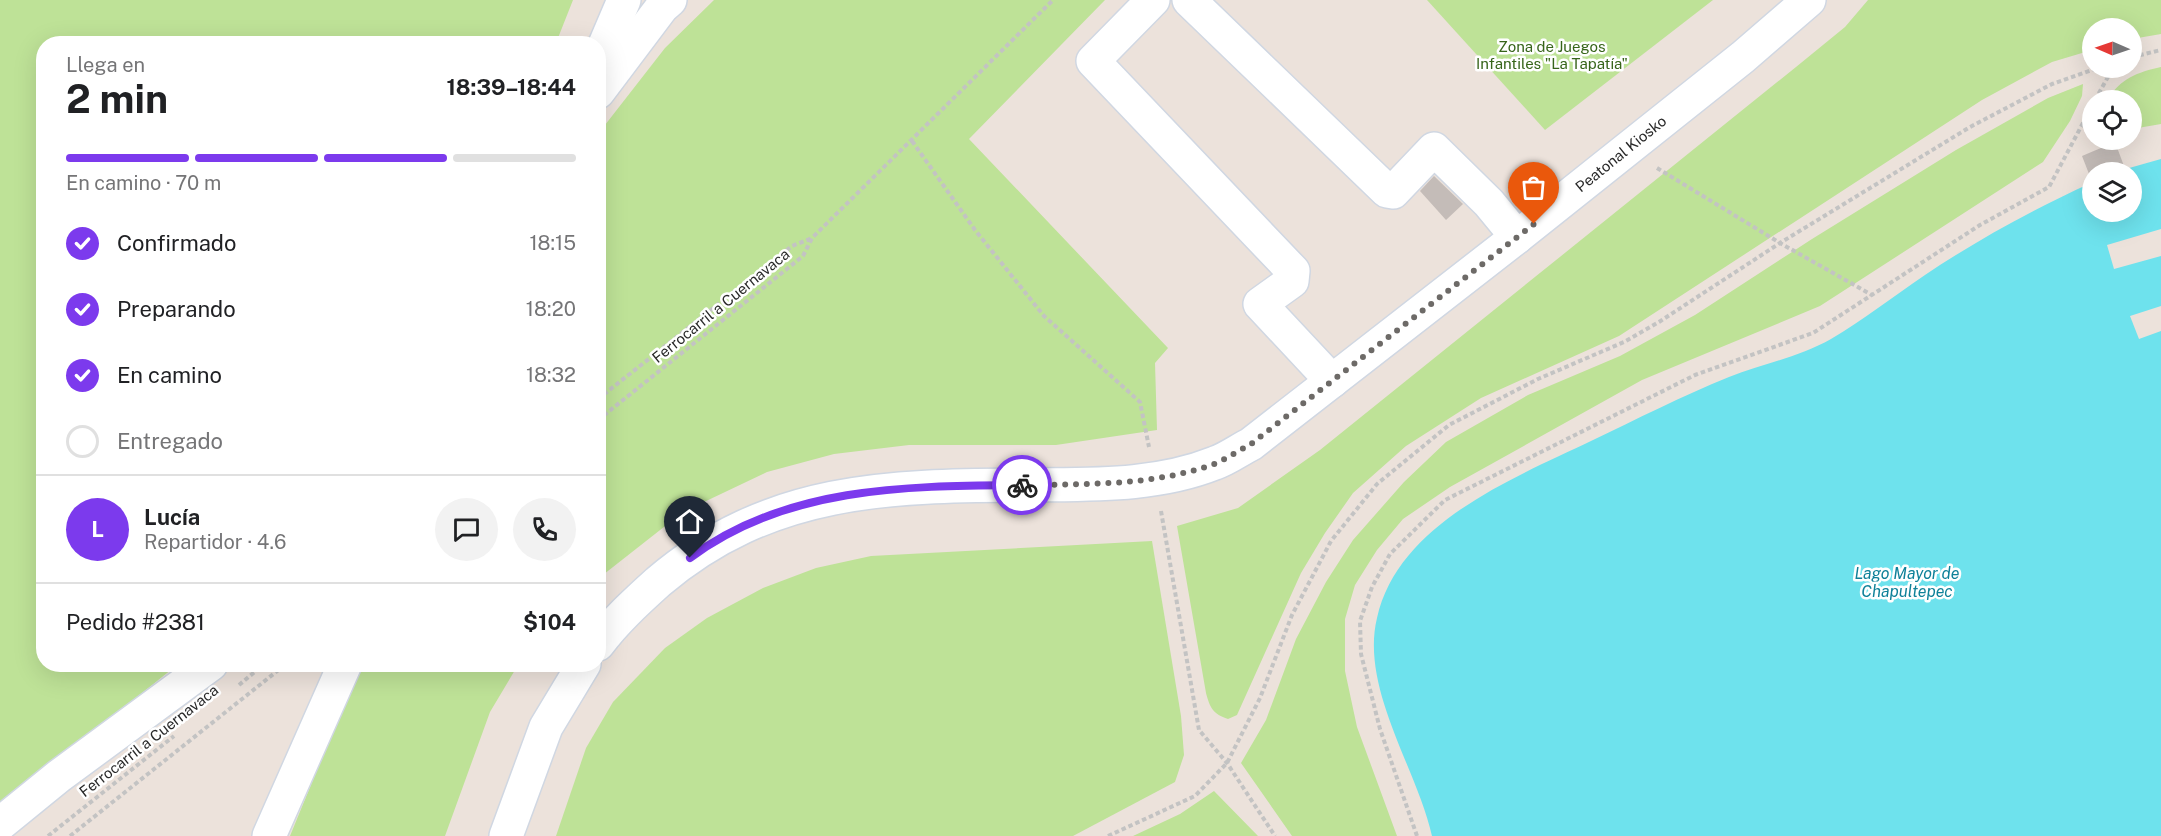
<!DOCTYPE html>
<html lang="es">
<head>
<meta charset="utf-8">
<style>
  body { margin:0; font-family:"Public Sans",sans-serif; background:#f2f2f2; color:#202124; height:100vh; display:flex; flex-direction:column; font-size:22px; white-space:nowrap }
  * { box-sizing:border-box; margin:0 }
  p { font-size:20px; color:#757577 }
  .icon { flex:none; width:33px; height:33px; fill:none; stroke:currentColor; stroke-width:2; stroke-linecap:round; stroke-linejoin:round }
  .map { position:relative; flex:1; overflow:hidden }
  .sheet { position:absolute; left:36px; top:36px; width:570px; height:636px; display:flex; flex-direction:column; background:#fff; border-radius:24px; box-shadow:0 6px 24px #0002 }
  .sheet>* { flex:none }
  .needle { width:39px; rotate:272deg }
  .controls { position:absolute; left:2082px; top:18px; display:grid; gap:12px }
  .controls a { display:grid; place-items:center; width:60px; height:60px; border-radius:50%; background:#fff; box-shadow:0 6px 24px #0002; font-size:30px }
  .pin { position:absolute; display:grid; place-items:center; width:51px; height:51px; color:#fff; margin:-62px -26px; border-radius:50% 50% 50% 0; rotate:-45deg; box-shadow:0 0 6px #0007 }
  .pin .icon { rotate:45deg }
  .courier { position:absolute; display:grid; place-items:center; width:60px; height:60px; margin:-30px; border:4px solid #7c3aed; border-radius:50%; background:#fff; color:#222; box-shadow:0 2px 8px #0007 }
  .summary em { font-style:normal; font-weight:700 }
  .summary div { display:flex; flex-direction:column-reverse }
  .summary { display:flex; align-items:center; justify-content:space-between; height:102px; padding:0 30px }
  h1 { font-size:39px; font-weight:700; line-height:45px }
  .bar { display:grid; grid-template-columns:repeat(4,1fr); gap:9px 6px; align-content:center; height:72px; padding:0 30px }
  .bar i { height:8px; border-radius:4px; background:#e0e0e0 }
  .bar .active { background:#7c3aed }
  .bar p { grid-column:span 4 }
  .line { display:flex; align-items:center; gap:15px; padding:0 30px; border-top:2px solid #e0e0e0 }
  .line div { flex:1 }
  .round { display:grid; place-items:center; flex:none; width:63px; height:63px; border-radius:32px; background:#f2f2f2 }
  ol { padding:0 30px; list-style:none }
  li { display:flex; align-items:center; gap:18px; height:66px }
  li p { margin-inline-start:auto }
  li .icon { padding:6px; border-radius:50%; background:#7c3aed; color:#fff; stroke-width:4 }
  li:last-child { color:#757577 }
  li i { width:33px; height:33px; border:3px solid #e0e0e0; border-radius:50% }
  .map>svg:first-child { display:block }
  .green { fill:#bee297 }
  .water { fill:#6ee2ed }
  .pier { fill:#ece2db }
  .building { fill:#c4bcb8 }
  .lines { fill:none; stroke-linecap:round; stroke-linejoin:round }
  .minor-casing { stroke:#d0d7e2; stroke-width:36 }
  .path { stroke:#c3c3c3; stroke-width:4; stroke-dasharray:4.5 3; stroke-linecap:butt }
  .minor { stroke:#fff; stroke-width:33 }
  .done { stroke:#6d6a67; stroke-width:6; stroke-dasharray:0 10.8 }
  .route { stroke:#7c3aed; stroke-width:8 }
  .labels { text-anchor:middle; stroke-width:5; stroke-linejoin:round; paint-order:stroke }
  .park-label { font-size:15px; fill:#37651a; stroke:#fff }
  .street-label { font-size:15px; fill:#292929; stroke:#fff }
  .water-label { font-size:16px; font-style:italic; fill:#0e8199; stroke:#fff }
</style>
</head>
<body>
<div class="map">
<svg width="2161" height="836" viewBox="0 0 2161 836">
  <rect width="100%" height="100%" fill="#ece2db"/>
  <g class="green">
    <polygon points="0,0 573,0 556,43 44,44 44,664 177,665 0,807"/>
    <polygon points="714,0 1105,0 969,139 1168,348 1155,363 1157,430 1056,445 909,445 834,454 767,472 683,512 599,578 599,138 605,125 665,48"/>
    <polygon points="1427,0 1713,0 1545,130"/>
    <path d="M1868,0h293v34l-29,5v-11h-40v22l-40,12 -70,38 -363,236 -138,62 -75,48 -53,47 -28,40 -24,40 -64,142 -9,4c-15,-5 -18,-11 -22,-26l-29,-167 61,-18 82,-58 476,-383 49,-40z"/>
    <path d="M2161,67v57l-29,5v-29h-24c11,-21 30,-28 53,-33z"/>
    <polygon points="2083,84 2082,96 2070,121 2043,162 1820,306 1642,380 1450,487 1403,519 1377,550 1355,585 1345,619 1345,671 1357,727 1397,836 1292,836 1241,763 1266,720 1296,639 1326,582 1353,540 1404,482 1446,442 1528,395 1620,356 1695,315 1812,239 1956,150 2048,98"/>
    <polygon points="1152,541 1181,716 1184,755 1175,782 1073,836 556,836 586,748 613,702 665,648 707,618 763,588 816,568 871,556"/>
    <polygon points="360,665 518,665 490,712 445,836 290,836"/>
    <polygon points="1214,791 1258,836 1133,836 1180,814"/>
  </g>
  <path class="water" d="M2161,159v677h-729c-15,-67 -72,-148 -55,-218 21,-95 137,-140 214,-177 46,-22 91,-45 138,-64 34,-13 70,-20 102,-38 32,-19 63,-43 94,-64 52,-35 109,-66 166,-92l1,29h40v-40h-17z"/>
  <g class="pier">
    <polygon points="2161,229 2161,256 2114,269 2107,245"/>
    <polygon points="2161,306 2161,331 2139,339 2130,316"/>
  </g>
  <g class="building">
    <polygon points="2115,142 2124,166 2107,172 2092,172 2091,179 2082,156"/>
    <polygon points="1434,176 1463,204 1446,220 1420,191"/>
  </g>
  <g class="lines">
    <g class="minor-casing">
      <g id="minor">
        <polyline points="1153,0 1093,61 1293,271 1292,281 1260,304 1332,381"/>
        <polyline points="1189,0 1387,191 1393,192 1434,149 1489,203 1517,237"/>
        <polyline points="598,61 624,0"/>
        <polyline points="598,92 662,7 670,0"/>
        <path d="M598,644c17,-23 39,-43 60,-62 112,-95 230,-96 368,-97 63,-1 129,2 189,-22 12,-4 24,-13 36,-19l266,-207 226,-180 66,-57"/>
        <polyline points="0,824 59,776 211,664"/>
        <polyline points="269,836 345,664"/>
        <polyline points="506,836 546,727 584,664"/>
      </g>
    </g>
    <g class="path">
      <polyline points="2132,57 2161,50"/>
      <polyline points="2095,100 2113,68"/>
      <polyline points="912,141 975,230 1044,316 1140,402 1149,447"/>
      <polyline points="1657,168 1780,243 1872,295"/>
      <polyline points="598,399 792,246 812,238"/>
      <polyline points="598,420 803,256 812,238 1053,0"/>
      <polyline points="1161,511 1199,730 1227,763 1275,836"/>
      <polyline points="239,685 264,664"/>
      <polyline points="48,836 174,736"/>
      <polyline points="70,836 286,664"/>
      <polyline points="1108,836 1195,796 1227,763 1260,698 1292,615 1331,541 1377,484 1449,425 1538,379 1624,342 1659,322 1780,243 1970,127 2052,84 2098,68"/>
      <polyline points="1417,836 1380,729 1361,654 1360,621 1372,587 1390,554 1445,500 1695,375 1813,333 1980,225 2049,187 2092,106"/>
    </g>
    <use href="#minor" class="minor"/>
  </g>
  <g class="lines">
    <path class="done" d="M1022,485c65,-1 131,1 192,-21 13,-5 25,-14 37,-20l283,-220"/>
    <path class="route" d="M690,558c96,-72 218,-72 332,-73"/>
  </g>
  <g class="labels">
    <g class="park-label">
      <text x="1552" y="52">Zona de Juegos<tspan x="1552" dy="17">Infantiles "La Tapatía"</tspan></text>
    </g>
    <g class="street-label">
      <text transform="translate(1621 154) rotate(-39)" y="5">Peatonal Kiosko</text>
      <text transform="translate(721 306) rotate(-39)" y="5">Ferrocarril a Cuernavaca</text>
      <text transform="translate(149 741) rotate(-38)" y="5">Ferrocarril a Cuernavaca</text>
    </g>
    <g class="water-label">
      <text x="1907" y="579">Lago Mayor de<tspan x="1907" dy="18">Chapultepec</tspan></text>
    </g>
  </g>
</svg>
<div class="controls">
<a><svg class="needle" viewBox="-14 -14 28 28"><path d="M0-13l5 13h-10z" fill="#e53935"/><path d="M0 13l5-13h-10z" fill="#757577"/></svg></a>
<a><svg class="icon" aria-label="locate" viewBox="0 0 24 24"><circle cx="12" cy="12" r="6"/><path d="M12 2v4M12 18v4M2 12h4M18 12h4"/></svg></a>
<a><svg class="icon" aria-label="layers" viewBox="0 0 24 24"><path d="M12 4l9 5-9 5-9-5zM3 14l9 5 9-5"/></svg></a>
</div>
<div class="pin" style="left:1534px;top:224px;background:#ea580c"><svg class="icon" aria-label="bag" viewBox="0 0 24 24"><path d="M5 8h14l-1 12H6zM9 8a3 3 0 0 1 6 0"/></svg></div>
<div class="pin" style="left:690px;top:558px;background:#1f2937"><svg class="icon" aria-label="home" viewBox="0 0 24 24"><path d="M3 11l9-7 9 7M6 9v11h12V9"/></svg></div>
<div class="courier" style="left:1022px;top:485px"><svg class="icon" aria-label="bike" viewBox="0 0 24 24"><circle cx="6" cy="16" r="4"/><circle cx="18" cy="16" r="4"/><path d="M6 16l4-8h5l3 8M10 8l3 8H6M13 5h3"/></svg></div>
<section class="sheet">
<div class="summary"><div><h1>2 min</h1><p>Llega en</p></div><em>18:39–18:44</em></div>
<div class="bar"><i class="active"></i><i class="active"></i><i class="active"></i><i></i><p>En camino · 70 m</p></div>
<ol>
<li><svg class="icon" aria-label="check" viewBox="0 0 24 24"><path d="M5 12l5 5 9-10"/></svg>Confirmado<p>18:15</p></li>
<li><svg class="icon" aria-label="check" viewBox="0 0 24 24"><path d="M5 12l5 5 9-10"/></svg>Preparando<p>18:20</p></li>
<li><svg class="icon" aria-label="check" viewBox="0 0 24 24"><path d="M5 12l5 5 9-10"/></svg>En camino<p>18:32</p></li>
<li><i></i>Entregado</li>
</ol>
<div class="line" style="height:108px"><b class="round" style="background:#7c3aed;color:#fff">L</b><div><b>Lucía</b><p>Repartidor · 4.6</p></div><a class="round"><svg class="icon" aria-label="chat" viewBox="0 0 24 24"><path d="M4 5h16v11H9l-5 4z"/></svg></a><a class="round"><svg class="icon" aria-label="phone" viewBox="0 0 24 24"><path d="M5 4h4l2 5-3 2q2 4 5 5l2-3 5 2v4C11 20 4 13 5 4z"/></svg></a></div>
<div class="line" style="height:78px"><div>Pedido #2381</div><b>$104</b></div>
</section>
</div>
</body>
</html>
